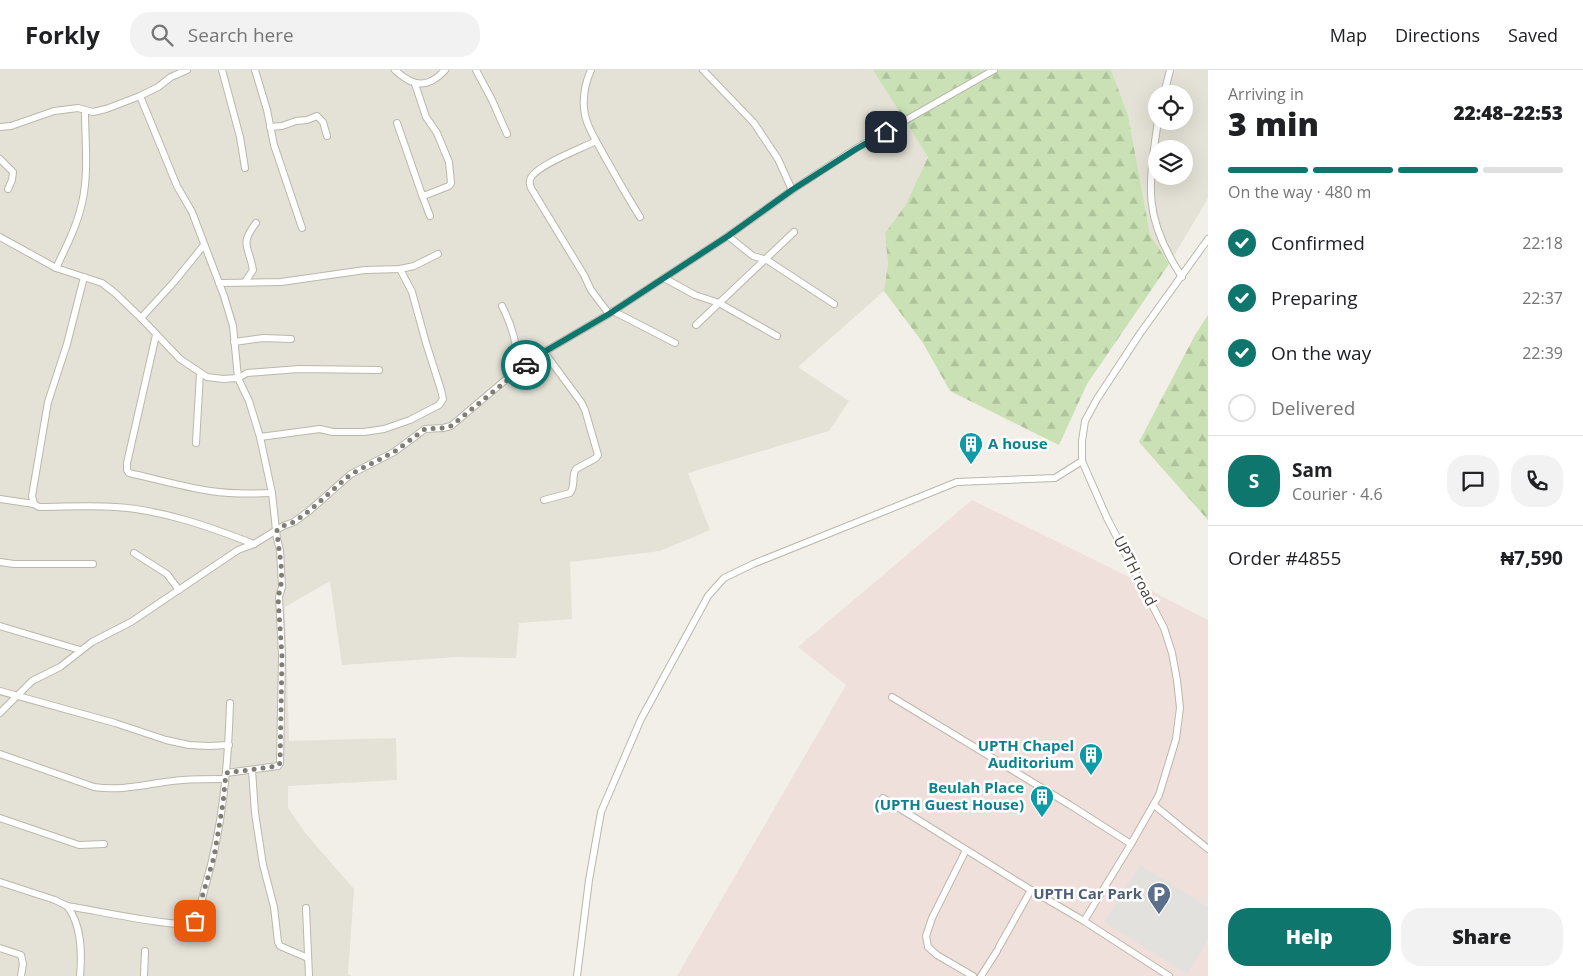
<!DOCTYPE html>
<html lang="en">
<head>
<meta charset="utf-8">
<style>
  body { margin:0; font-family:"Open Sans",sans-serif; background:#f2f2f2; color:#202124; height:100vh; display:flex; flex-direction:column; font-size:19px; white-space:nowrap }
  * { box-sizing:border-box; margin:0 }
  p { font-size:16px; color:#757577 }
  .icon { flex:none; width:28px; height:28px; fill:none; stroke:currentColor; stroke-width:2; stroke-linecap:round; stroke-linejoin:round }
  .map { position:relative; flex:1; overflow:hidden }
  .side { display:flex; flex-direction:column; background:#fff; width:375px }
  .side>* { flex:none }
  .controls { position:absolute; left:1148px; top:15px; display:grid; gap:10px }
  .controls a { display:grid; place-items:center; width:45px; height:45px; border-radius:50%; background:#fff; box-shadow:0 5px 20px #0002; font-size:25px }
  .pin { position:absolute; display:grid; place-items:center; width:42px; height:42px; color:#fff; margin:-21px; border-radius:10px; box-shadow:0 2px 8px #0006 }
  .courier { position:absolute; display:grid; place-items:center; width:50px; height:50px; margin:-25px; border:4px solid #0f766e; border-radius:50%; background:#fff; color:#222; box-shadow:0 1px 6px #0007 }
  .overview em { font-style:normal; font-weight:800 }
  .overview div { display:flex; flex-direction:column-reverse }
  .overview { display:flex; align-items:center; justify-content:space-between; height:85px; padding:0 20px }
  h1 { font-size:32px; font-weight:800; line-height:38px }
  .bar { display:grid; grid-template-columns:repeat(4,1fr); gap:8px 5px; align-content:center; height:60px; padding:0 20px }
  .bar i { height:6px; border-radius:4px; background:#e0e0e0 }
  .bar .on { background:#0f766e }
  .bar p { grid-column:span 4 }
  .line { display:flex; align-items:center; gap:12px; padding:0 20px; border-top:1px solid #e0e0e0 }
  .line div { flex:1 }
  .round { display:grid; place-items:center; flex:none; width:52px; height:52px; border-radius:20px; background:#f2f2f2 }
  ol { padding:0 20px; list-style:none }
  li { display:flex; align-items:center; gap:15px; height:55px }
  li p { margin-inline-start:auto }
  li .icon { padding:5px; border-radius:50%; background:#0f766e; color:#fff; stroke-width:4 }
  li:last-child { color:#757577 }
  li i { width:28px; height:28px; border:2px solid #e0e0e0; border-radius:50% }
  .cta { display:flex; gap:10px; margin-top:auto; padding:10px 20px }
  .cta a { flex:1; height:58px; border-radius:20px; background:#0f766e; color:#fff; font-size:20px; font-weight:800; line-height:58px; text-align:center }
  .cta a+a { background:#f2f2f2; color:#202124 }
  header { display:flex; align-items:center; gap:30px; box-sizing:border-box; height:70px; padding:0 25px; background:#fff; border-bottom:1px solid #e0e0e0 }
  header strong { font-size:24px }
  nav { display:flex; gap:28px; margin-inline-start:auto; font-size:18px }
  .search { width:350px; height:45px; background:#f2f2f2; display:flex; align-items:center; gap:12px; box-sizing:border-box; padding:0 18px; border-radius:20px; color:#757577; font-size:19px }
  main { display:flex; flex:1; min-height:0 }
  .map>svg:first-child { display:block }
  .residential { fill:#e4e1d6; fill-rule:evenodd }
  .medical { fill:#f0e0dc }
  .forest { fill:url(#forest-firs) }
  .parking { fill:#e3e1de }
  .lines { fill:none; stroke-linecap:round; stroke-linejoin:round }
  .minor-casing { stroke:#bbb7ab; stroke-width:8 }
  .minor { stroke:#fff; stroke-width:6 }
  .done { stroke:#807d75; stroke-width:5; stroke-dasharray:0 9 }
  .route { stroke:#0f766e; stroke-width:6 }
  .labels { text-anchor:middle; stroke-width:5; stroke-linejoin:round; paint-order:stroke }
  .culture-label { font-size:15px; font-weight:bold; fill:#0d838f; stroke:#fff; text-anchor:end }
  .street-label { font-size:15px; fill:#433f37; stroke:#fff }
  .service-label { font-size:15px; font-weight:bold; fill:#4e5e75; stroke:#fff; text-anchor:end }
</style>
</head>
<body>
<header>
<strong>Forkly</strong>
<div class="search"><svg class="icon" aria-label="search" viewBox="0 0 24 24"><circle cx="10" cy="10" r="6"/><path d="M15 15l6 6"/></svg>Search here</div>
<nav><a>Map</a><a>Directions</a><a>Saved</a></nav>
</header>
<main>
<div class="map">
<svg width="1208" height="906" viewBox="0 0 1208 906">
  <defs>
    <pattern id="forest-firs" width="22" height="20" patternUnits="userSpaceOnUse" patternTransform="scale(1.25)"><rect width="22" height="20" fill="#c9e1b4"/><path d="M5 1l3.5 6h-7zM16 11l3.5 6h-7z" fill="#aec29b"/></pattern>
  </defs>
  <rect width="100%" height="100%" fill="#f1efe7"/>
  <g class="residential">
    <polygon points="0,0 873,0 928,87 905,136 885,163 888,194 884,221 798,297 849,331 829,361 688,403 710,460 660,481 570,492 572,549 519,553 516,588 457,587 342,595 330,511 285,537 289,671 396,668 397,710 288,716 288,738 306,764 354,819 348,904 351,906 0,906"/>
    <path d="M1111,0h97v128l-39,66 -19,-29 -22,-120zM1156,24h28v27h-28zM1156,79h28v27h-28z"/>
  </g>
  <polygon class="medical" points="972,430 1125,505 1159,525 1208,550 1208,906 677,906 846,615 798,577"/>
  <g class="forest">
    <polygon points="873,0 1111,0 1128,45 1150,165 1169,194 1087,314 1059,375 950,321 923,273 884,221 888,194 885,163 905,136 928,87"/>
    <polygon points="1208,245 1208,450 1139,372 1195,265"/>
  </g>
  <polygon class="parking" points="1140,795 1208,837 1208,870 1187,904 1104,852"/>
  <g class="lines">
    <g class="minor-casing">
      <g id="minor">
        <polyline points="222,0 240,67 245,98"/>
        <polyline points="255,0 267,40 274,75 302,158"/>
        <path d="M395,0c18,17 33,19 50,0"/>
        <polyline points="476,0 492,30 507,64"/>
        <path d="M591,0c-5,11 -8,26 -7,38 1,15 10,29 17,42 13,23 25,45 39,67"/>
        <polyline points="703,0 754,53 778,89 792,120"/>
        <polyline points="1164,24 1170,0"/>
        <polyline points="140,26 177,116 192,142 224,226 233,256 238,308 249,331 260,367 272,423 277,469 280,480 282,517 279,527 282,586 280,693 278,696 226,703"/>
        <path d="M1158,51c-10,67 -15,97 24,156"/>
        <polyline points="397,53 422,125 426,125 449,116 451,113 449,92 437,63 426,47 415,14"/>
        <polyline points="0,57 11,56 54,41 78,38 93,42 106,39 140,26 158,17 171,7 187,0"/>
        <polyline points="270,57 282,56 296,51 307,50 317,46 323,52 327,66"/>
        <path d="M596,71c-13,7 -63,25 -66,39 -1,3 0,5 1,8l53,87 7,15 18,24"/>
        <polyline points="0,89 13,102 12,110 8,119"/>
        <polyline points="422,125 430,146"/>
        <polyline points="728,166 753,186 767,190 834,234"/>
        <polyline points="0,167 56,198 102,213 115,223 141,248 180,289 207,307 223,309 238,308 247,303 299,299 379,300"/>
        <path d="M56,198c10,-21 21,-42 26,-65 7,-30 3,-62 3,-92"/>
        <polyline points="664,208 695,225 719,233 777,266"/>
        <path d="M245,212l8,-12c-4,-24 -14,-25 3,-47"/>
        <polyline points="219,213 281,212 365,200 400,199 414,196 438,184"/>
        <path d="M502,236c10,20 18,42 14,65"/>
        <polyline points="613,241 675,273"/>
        <polyline points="141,248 174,212 204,175"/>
        <polyline points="696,255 794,162"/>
        <path d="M156,265l-29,128v7l2,3c27,6 54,14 81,18 21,3 41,3 62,2"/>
        <polyline points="234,272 263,268 291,269"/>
        <polyline points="260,367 320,359 333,362 364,362 384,359 410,350 439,335 443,329 441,320 426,273 412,222 400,199"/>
        <polyline points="196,373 200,303"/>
        <path d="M0,429l34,5 5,3c25,0 51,-2 77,0 47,3 94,20 138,37"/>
        <path d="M544,430l26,-7c6,-7 1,-17 6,-24l20,-11 2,-3 -13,-45 -4,-8 -37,-50"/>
        <polyline points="34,434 32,426 48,332 67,274 84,207"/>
        <polyline points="134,483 167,504 179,520"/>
        <polyline points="0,492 14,494 93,494"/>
        <polyline points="0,556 80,580"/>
        <polyline points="0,621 115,653 166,670 189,675 209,676 229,675"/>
        <polyline points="892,627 1070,735 1131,774"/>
        <polyline points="0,643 32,611 60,597 92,572 131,552 238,480 254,474 283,456 294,452 309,441 351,404 394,382 425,359 443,358 451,356 516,301 544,282 609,244 728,166 792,120 855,79 994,0"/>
        <path d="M0,684l94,33c30,5 59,-5 89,-7 14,-1 28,-1 42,-1"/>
        <polyline points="252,700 255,743 263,795 274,837 278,872 280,876 308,888"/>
        <polyline points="883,728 1031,820 1084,851 1169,906"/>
        <polyline points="1154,735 1208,779"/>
        <polyline points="0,748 79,775 104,774"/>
        <polyline points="966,780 932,848 926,866 928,877 937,885 973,906"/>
        <path d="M0,812l55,18 12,6c22,3 112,23 126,17 7,-10 9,-25 12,-36 18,-60 23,-122 25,-184"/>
        <path d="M67,836c15,19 15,47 13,70"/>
        <polyline points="306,838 309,906"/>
        <polyline points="1084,851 1131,774 1159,725 1176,669 1180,638 1177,610 1172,583 1164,558 1107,448 1082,391 1082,371 1085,351 1097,329 1139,265 1208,169"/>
        <polyline points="999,877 1031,820"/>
        <polyline points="0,878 21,885 23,894 21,906"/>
        <polyline points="144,906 145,881"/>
        <polyline points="577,906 589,810 601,742 641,649 708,526 724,508 753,494 957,412 1055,408 1082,391"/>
        <polyline points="981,906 997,881"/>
      </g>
    </g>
    <use href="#minor" class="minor"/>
  </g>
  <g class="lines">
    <path class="done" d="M195,851l19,-64 9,-54 3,-30 52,-7 2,-3 2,-107 -4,-59c8,-22 0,-45 -1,-67l6,-4 11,-4 15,-11 42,-37 43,-22 31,-23 18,-1 8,-2 75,-61"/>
    <polyline class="route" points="526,295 544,282 609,244 728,166 792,120 856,79 886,62"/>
  </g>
  <defs>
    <g id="building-pin" transform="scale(1.25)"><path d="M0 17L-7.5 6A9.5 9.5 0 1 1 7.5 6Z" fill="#0f9aa8" stroke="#fff"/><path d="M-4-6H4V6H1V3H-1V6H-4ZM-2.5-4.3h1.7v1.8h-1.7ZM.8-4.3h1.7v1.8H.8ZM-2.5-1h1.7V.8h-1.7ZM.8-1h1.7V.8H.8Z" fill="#fff"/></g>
    <g id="parking-pin" transform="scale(1.25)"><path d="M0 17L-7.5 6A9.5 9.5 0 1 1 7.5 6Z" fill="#5c6f8a" stroke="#fff"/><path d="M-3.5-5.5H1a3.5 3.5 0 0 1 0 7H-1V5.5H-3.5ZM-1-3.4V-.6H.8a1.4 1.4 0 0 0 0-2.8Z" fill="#fff"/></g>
  </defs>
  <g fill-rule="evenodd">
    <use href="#building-pin" x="971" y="374"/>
    <use href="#building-pin" x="1091" y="685"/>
    <use href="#building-pin" x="1042" y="727"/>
    <use href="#parking-pin" x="1159" y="824"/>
  </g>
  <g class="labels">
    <g class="culture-label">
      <text x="988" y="379" text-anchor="start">A house</text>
      <text x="1074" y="681">UPTH Chapel<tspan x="1074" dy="17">Auditorium</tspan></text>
      <text x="1024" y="723">Beulah Place<tspan x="1024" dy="17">(UPTH Guest House)</tspan></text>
    </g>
    <g class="street-label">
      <text transform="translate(1135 501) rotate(63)" y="5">UPTH road</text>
    </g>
    <g class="service-label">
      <text x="1142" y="829">UPTH Car Park</text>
    </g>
  </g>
</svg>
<div class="controls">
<a><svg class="icon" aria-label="locate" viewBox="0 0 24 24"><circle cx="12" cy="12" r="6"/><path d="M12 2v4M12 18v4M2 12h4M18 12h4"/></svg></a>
<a><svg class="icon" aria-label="layers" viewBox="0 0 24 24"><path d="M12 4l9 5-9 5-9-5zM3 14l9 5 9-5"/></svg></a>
</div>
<div class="pin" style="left:195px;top:851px;background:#ea580c"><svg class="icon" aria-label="bag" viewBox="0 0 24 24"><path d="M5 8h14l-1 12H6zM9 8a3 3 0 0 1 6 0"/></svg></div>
<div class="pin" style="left:886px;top:62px;background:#1f2937"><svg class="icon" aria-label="home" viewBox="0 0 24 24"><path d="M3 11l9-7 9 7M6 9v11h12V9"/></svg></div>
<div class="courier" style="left:526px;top:295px"><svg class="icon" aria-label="car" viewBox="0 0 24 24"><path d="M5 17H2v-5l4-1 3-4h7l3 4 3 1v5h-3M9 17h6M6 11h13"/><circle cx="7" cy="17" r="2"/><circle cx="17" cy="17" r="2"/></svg></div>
</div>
<section class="side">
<div class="overview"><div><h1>3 min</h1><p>Arriving in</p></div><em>22:48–22:53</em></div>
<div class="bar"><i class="on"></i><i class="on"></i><i class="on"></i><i></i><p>On the way · 480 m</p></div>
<ol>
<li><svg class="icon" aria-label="check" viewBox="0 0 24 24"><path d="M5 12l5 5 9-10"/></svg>Confirmed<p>22:18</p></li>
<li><svg class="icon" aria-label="check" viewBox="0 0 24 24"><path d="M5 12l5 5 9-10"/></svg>Preparing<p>22:37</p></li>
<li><svg class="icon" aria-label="check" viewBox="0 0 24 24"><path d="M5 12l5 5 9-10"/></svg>On the way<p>22:39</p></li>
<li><i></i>Delivered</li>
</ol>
<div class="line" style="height:90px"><b class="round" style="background:#0f766e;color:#fff">S</b><div><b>Sam</b><p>Courier · 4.6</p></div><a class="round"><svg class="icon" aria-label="chat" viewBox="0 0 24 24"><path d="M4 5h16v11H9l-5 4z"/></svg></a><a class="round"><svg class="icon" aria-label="phone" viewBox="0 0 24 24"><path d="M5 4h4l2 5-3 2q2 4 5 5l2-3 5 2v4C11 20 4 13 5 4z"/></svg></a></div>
<div class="line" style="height:65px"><div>Order #4855</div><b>₦7,590</b></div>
<div class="cta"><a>Help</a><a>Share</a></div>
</section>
</main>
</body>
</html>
